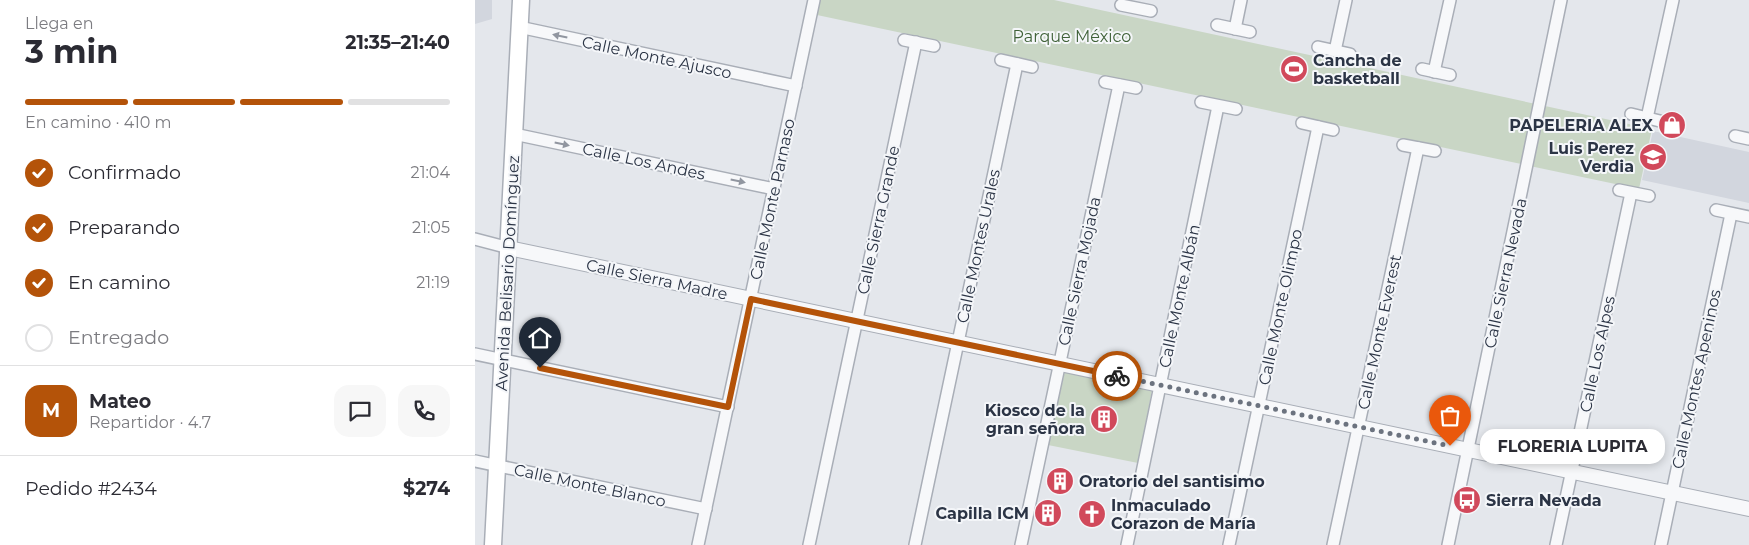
<!DOCTYPE html>
<html lang="es">
<head>
<meta charset="utf-8">
<style>
  body { margin:0; font-family:Montserrat,sans-serif; background:#f7f7f7; color:#2b2b33; height:100vh; display:flex; flex-direction:column; font-size:19px; white-space:nowrap }
  * { box-sizing:border-box; margin:0 }
  p { font-size:16px; color:#7c7c81 }
  .icon { flex:none; width:28px; height:28px; fill:none; stroke:currentColor; stroke-width:2; stroke-linecap:round; stroke-linejoin:round }
  .map { position:relative; flex:1; overflow:hidden }
  .drawer { display:flex; flex-direction:column; background:#fff; width:475px }
  .drawer>* { flex:none }
  .pin { position:absolute; display:grid; place-items:center; width:42px; height:42px; color:#fff; margin:-51px -21px; border-radius:50% 50% 50% 0; rotate:-45deg; box-shadow:0 0 5px #0007 }
  .pin .icon { rotate:45deg }
  .courier { position:absolute; display:grid; place-items:center; width:50px; height:50px; margin:-25px; border:4px solid #b45309; border-radius:50%; background:#fff; color:#222; box-shadow:0 1px 6px #0007 }
  .bubble { position:absolute; height:35px; border-radius:15px; background:#fff; box-shadow:0 2px 8px #0003; font-size:16px; font-weight:700; line-height:35px; text-align:center }
  .head em { font-style:normal; font-weight:700 }
  .head div { display:flex; flex-direction:column-reverse }
  .head { display:flex; align-items:center; justify-content:space-between; height:85px; padding:0 25px }
  h1 { font-size:32px; font-weight:700; line-height:38px }
  .bar { display:grid; grid-template-columns:repeat(4,1fr); gap:8px 5px; align-content:center; height:60px; padding:0 25px }
  .bar i { height:6px; border-radius:4px; background:#e1e1e2 }
  .bar .current { background:#b45309 }
  .bar p { grid-column:span 4 }
  .line { display:flex; align-items:center; gap:12px; padding:0 25px; border-top:1px solid #e1e1e2 }
  .line div { flex:1 }
  .round { display:grid; place-items:center; flex:none; width:52px; height:52px; border-radius:15px; background:#f7f7f7 }
  ol { padding:0 25px; list-style:none }
  li { display:flex; align-items:center; gap:15px; height:55px }
  li p { margin-inline-start:auto }
  li .icon { padding:5px; border-radius:50%; background:#b45309; color:#fff; stroke-width:4 }
  li:last-child { color:#7c7c81 }
  li i { width:28px; height:28px; border:2px solid #e1e1e2; border-radius:50% }
  main { display:flex; flex:1; min-height:0 }
  .map>svg:first-child { display:block }
  .built { fill:#d2d6de }
  .green { fill:#c9d6c5 }
  .lines { fill:none; stroke-linecap:round; stroke-linejoin:round }
  .minor-casing { stroke:#a9aeb7; stroke-width:14 }
  .tertiary-casing { stroke:#a9aeb7; stroke-width:16 }
  .secondary-casing { stroke:#a9aeb7; stroke-width:19 }
  .minor { stroke:#f7f8fa; stroke-width:11 }
  .tertiary { stroke:#f7f8fa; stroke-width:14 }
  .secondary { stroke:#fff; stroke-width:16 }
  .oneway { fill:#9196a0 }
  .done { stroke:#6c737f; stroke-width:5; stroke-dasharray:0 9 }
  .route { stroke:#b45309; stroke-width:6 }
  .labels { text-anchor:middle; stroke-width:4; stroke-linejoin:round; paint-order:stroke }
  .park-label { font-size:16px; fill:#3f6138; stroke:#f4f6f9 }
  .street-label { font-size:16px; fill:#2b3445; stroke:#f4f6f9 }
  .poi-label { font-size:16px; font-weight:bold; fill:#2b3445; stroke:#f4f6f9; text-anchor:start }
</style>
</head>
<body>
<main>
<section class="drawer">
<div class="head"><div><h1>3 min</h1><p>Llega en</p></div><em>21:35–21:40</em></div>
<div class="bar"><i class="current"></i><i class="current"></i><i class="current"></i><i></i><p>En camino · 410 m</p></div>
<ol>
<li><svg class="icon" aria-label="check" viewBox="0 0 24 24"><path d="M5 12l5 5 9-10"/></svg>Confirmado<p>21:04</p></li>
<li><svg class="icon" aria-label="check" viewBox="0 0 24 24"><path d="M5 12l5 5 9-10"/></svg>Preparando<p>21:05</p></li>
<li><svg class="icon" aria-label="check" viewBox="0 0 24 24"><path d="M5 12l5 5 9-10"/></svg>En camino<p>21:19</p></li>
<li><i></i>Entregado</li>
</ol>
<div class="line" style="height:90px"><b class="round" style="background:#b45309;color:#fff">M</b><div><b>Mateo</b><p>Repartidor · 4.7</p></div><a class="round"><svg class="icon" aria-label="chat" viewBox="0 0 24 24"><path d="M4 5h16v11H9l-5 4z"/></svg></a><a class="round"><svg class="icon" aria-label="phone" viewBox="0 0 24 24"><path d="M5 4h4l2 5-3 2q2 4 5 5l2-3 5 2v4C11 20 4 13 5 4z"/></svg></a></div>
<div class="line" style="height:65px"><div>Pedido #2434</div><b>$274</b></div>
</section>
<div class="map">
<svg width="1274" height="545" viewBox="0 0 1274 545">
  <rect width="100%" height="100%" fill="#e4e7ec"/>
  <g class="built">
    <polygon points="0,0 17,0 17,19 0,24"/>
    <polygon points="1178,131 1274,152 1274,203 1167,180"/>
  </g>
  <g class="green">
    <polygon points="345,0 579,0 1177,129 1164,189 342,15"/>
    <polygon points="590,371 677,390 663,463 573,445"/>
  </g>
  <g class="lines">
    <g class="minor-casing">
      <g id="minor">
        <polyline points="646,5 676,11"/>
        <polyline points="742,25 775,32"/>
        <polyline points="44,27 321,86"/>
        <polyline points="760,29 766,0"/>
        <polyline points="429,40 459,46"/>
        <polyline points="843,47 875,54"/>
        <polyline points="860,51 871,0"/>
        <polyline points="526,60 557,67"/>
        <polyline points="947,69 975,75"/>
        <polyline points="959,72 975,0"/>
        <polyline points="630,82 661,88"/>
        <polyline points="726,102 761,109"/>
        <polyline points="1156,114 1189,122"/>
        <polyline points="1172,118 1198,0"/>
        <polyline points="827,123 858,130"/>
        <polyline points="39,134 299,189"/>
        <polyline points="1260,136 1274,139"/>
        <polyline points="928,145 960,151"/>
        <polyline points="1144,190 1174,196"/>
        <polyline points="1241,210 1274,217"/>
        <polyline points="0,239 34,248"/>
        <polyline points="0,354 253,407"/>
        <polyline points="0,461 231,509"/>
        <polyline points="223,545 339,0"/>
        <polyline points="334,545 441,42"/>
        <polyline points="440,545 542,64"/>
        <polyline points="546,545 644,85"/>
        <polyline points="652,545 743,106"/>
        <polyline points="754,545 843,127"/>
        <polyline points="858,545 943,148"/>
        <polyline points="973,545 1086,0"/>
        <polyline points="1081,545 1156,193"/>
        <polyline points="1186,545 1256,214"/>
      </g>
    </g>
    <g class="tertiary-casing">
      <polyline id="tertiary" points="34,248 1274,509"/>
    </g>
    <g class="secondary-casing">
      <polyline id="secondary" points="18,545 46,0"/>
    </g>
    <use href="#minor" class="minor"/>
    <use href="#tertiary" class="tertiary"/>
    <use href="#secondary" class="secondary"/>
  </g>
  <defs><path id="oneway-solid" d="M-6-.8H1V-3.2L6.5 0L1 3.2V.8H-6Z" transform="scale(1.25)"/></defs>
  <g class="oneway">
    <use href="#oneway-solid" transform="translate(85 36) rotate(-168)"/>
    <use href="#oneway-solid" transform="translate(87 144) rotate(12)"/>
    <use href="#oneway-solid" transform="translate(263 181) rotate(12)"/>
  </g>
  <g class="lines">
    <polyline class="done" points="642,376 975,446"/>
    <polyline class="route" points="65,368 253,407 276,299 642,376"/>
  </g>
  <defs>
    <g id="stadium-disc" transform="scale(1.4375)"><circle r="9.5" fill="#d1495b" stroke="#f4f6f9"/><path d="M0-5a6.5 5 0 1 0 0 10a6.5 5 0 1 0 0-10ZM-3.5-1.8h7v3.6h-7Z" fill="#fff"/></g>
    <g id="shop-disc" transform="scale(1.4375)"><circle r="9.5" fill="#d1495b" stroke="#f4f6f9"/><path d="M-5-2.5h2.3a2.7 3.5 0 0 1 5.4 0H5L5.5 6h-11ZM-1.5-2.5h3a1.5 2.3 0 0 0-3 0Z" fill="#fff"/></g>
    <g id="school-disc" transform="scale(1.4375)"><circle r="9.5" fill="#d1495b" stroke="#f4f6f9"/><path d="M0-5L7-2L0 1L-7-2ZM-4 1L0 2.5L4 1V4Q0 6-4 4Z" fill="#fff"/></g>
    <g id="building-disc" transform="scale(1.4375)"><circle r="9.5" fill="#d1495b" stroke="#f4f6f9"/><path d="M-4-6H4V6H1V3H-1V6H-4ZM-2.5-4.3h1.7v1.8h-1.7ZM.8-4.3h1.7v1.8H.8ZM-2.5-1h1.7V.8h-1.7ZM.8-1h1.7V.8H.8Z" fill="#fff"/></g>
    <g id="bus-disc" transform="scale(1.4375)"><circle r="9.5" fill="#d1495b" stroke="#f4f6f9"/><path d="M-5-6H5V4H4V6H2V4H-2V6H-4V4H-5ZM-3.5-4V0h7V-4ZM-3.5 1.2v1.5H-2V1.2ZM2 1.2v1.5H3.5V1.2Z" fill="#fff"/></g>
    <g id="church-disc" transform="scale(1.4375)"><circle r="9.5" fill="#d1495b" stroke="#f4f6f9"/><path d="M-1.2-6h2.4v3.5h3.3v2.4h-3.3V6h-2.4V-.1h-3.3v-2.4h3.3Z" fill="#fff"/></g>
  </defs>
  <g fill-rule="evenodd">
    <use href="#stadium-disc" x="819" y="69"/>
    <use href="#shop-disc" x="1197" y="125"/>
    <use href="#school-disc" x="1178" y="157"/>
    <use href="#building-disc" x="629" y="419"/>
    <use href="#building-disc" x="585" y="481"/>
    <use href="#bus-disc" x="992" y="500"/>
    <use href="#building-disc" x="573" y="513"/>
    <use href="#church-disc" x="617" y="514"/>
  </g>
  <g class="labels">
    <g class="park-label">
      <text x="597" y="42">Parque México</text>
    </g>
    <g class="street-label">
      <text transform="translate(182 57) rotate(12)" y="6">Calle Monte Ajusco</text>
      <text transform="translate(169 161) rotate(12)" y="6">Calle Los Andes</text>
      <text transform="translate(297 199) rotate(-78)" y="6">Calle Monte Parnaso</text>
      <text transform="translate(403 220) rotate(-78)" y="6">Calle Sierra Grande</text>
      <text transform="translate(503 246) rotate(-78)" y="6">Calle Montes Urales</text>
      <text transform="translate(604 271) rotate(-78)" y="6">Calle Sierra Mojada</text>
      <text transform="translate(32 273) rotate(-87)" y="6">Avenida Belisario Domínguez</text>
      <text transform="translate(1030 273) rotate(-78)" y="6">Calle Sierra Nevada</text>
      <text transform="translate(182 279) rotate(12)" y="6">Calle Sierra Madre</text>
      <text transform="translate(704 296) rotate(-78)" y="6">Calle Monte Albán</text>
      <text transform="translate(805 307) rotate(-78)" y="6">Calle Monte Olimpo</text>
      <text transform="translate(904 332) rotate(-78)" y="6">Calle Monte Everest</text>
      <text transform="translate(1122 354) rotate(-78)" y="6">Calle Los Alpes</text>
      <text transform="translate(1221 379) rotate(-78)" y="6">Calle Montes Apeninos</text>
      <text transform="translate(115 485) rotate(12)" y="6">Calle Monte Blanco</text>
    </g>
    <g class="poi-label">
      <text x="838" y="66">Cancha de<tspan x="838" dy="18">basketball</tspan></text>
      <text x="1178" y="131" text-anchor="end">PAPELERIA ALEX</text>
      <text x="1159" y="154" text-anchor="end">Luis Perez<tspan x="1159" dy="18">Verdia</tspan></text>
      <text x="610" y="416" text-anchor="end">Kiosco de la<tspan x="610" dy="18">gran señora</tspan></text>
      <text x="604" y="487">Oratorio del santisimo</text>
      <text x="1011" y="506">Sierra Nevada</text>
      <text x="636" y="511">Inmaculado<tspan x="636" dy="18">Corazon de María</tspan></text>
      <text x="554" y="519" text-anchor="end">Capilla ICM</text>
    </g>
  </g>
</svg>
<div class="pin" style="left:975px;top:446px;background:#ea580c"><svg class="icon" aria-label="bag" viewBox="0 0 24 24"><path d="M5 8h14l-1 12H6zM9 8a3 3 0 0 1 6 0"/></svg></div>
<div class="pin" style="left:65px;top:368px;background:#1f2937"><svg class="icon" aria-label="home" viewBox="0 0 24 24"><path d="M3 11l9-7 9 7M6 9v11h12V9"/></svg></div>
<div class="courier" style="left:642px;top:376px"><svg class="icon" aria-label="bike" viewBox="0 0 24 24"><circle cx="6" cy="16" r="4"/><circle cx="18" cy="16" r="4"/><path d="M6 16l4-8h5l3 8M10 8l3 8H6M13 5h3"/></svg></div>
<div class="bubble" style="left:1005px;top:429px;width:185px">FLORERIA LUPITA</div>
</div>
</main>
</body>
</html>
